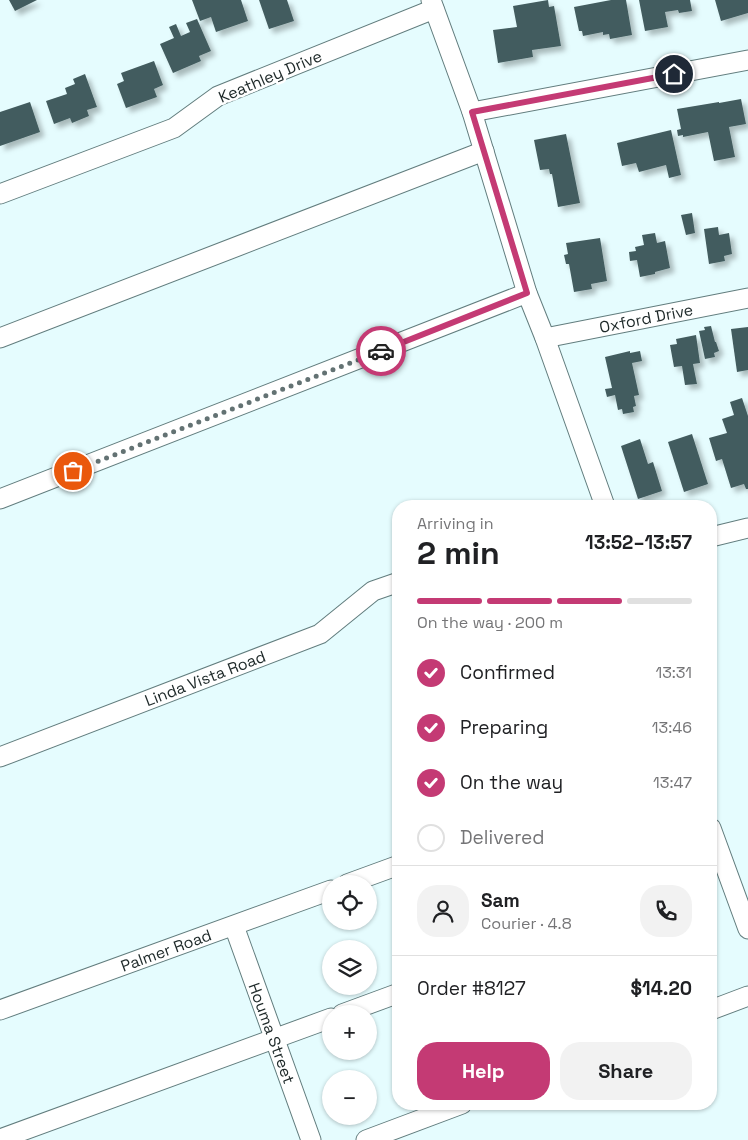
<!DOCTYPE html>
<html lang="en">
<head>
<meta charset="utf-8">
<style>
  body { margin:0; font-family:"Space Grotesk",sans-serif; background:#f2f2f2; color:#202124; height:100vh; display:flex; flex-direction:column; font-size:19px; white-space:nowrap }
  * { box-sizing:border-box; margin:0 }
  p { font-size:16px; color:#757577 }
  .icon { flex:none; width:28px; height:28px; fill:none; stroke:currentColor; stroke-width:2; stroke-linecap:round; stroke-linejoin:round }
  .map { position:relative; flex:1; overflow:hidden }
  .panel { position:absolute; left:392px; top:500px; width:325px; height:610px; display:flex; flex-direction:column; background:#fff; border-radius:20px; box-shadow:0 1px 4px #0004 }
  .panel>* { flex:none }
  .tools { position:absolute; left:322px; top:875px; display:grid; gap:10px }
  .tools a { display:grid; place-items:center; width:55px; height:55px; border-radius:50%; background:#fff; box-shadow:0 1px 4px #0004; font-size:25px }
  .pin { position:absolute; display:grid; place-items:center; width:42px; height:42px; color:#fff; margin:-21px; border:2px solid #fff; border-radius:50%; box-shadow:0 1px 5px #0007 }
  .courier { position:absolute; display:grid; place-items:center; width:50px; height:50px; margin:-25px; border:4px solid #c43a74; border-radius:50%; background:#fff; color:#222; box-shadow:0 1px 6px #0007 }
  .headline em { font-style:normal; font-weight:700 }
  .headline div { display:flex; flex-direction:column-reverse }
  .headline { display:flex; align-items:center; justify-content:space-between; height:85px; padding:0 25px }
  h1 { font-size:32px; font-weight:700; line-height:38px }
  .bar { display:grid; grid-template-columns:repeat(4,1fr); gap:8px 5px; align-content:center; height:60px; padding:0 25px }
  .bar i { height:6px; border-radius:4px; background:#e0e0e0 }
  .bar .active { background:#c43a74 }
  .bar p { grid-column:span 4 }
  .line { display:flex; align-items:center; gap:12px; padding:0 25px; border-top:1px solid #e0e0e0 }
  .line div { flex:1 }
  .round { display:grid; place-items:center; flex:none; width:52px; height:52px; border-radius:20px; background:#f2f2f2 }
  ol { padding:0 25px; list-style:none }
  li { display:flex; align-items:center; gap:15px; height:55px }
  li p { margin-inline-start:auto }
  li .icon { padding:5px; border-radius:50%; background:#c43a74; color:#fff; stroke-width:4 }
  li:last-child { color:#757577 }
  li i { width:28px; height:28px; border:2px solid #e0e0e0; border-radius:50% }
  .cta { display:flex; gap:10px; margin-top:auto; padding:10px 25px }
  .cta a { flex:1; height:58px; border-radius:20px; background:#c43a74; color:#fff; font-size:20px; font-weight:700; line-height:58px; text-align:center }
  .cta a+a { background:#f2f2f2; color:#202124 }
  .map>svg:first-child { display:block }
  .building { fill:#435c5e; filter:url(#shadow) }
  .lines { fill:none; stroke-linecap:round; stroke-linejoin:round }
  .minor-casing { stroke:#627d7e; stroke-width:21 }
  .minor { stroke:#fff; stroke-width:19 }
  .done { stroke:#637273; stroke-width:5; stroke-dasharray:0 9 }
  .route { stroke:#c43a74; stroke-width:6 }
  .labels { text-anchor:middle; stroke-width:5; stroke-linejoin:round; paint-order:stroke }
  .street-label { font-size:16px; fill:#1d2828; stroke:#fff }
</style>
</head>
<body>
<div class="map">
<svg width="748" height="1140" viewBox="0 0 748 1140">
  <defs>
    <filter id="shadow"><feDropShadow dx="4.5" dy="4.5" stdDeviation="2.5" flood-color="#0004"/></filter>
  </defs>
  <rect width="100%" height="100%" fill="#e5fcfe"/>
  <g class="building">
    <polygon points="9,0 37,0 15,11"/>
    <polygon points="192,0 241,0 248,21 216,32 211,17 200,21"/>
    <polygon points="259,0 287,0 294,21 269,29"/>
    <polygon points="548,0 549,7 554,6 561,46 532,50 533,57 498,63 493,30 517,27 513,6"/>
    <polygon points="611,0 626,0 632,35 610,39 609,34 603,35 603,32 583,36 582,31 579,31 574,7"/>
    <polygon points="639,0 690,0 692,11 679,13 678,10 665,12 668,27 645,31"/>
    <polygon points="715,0 748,0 748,13 721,21"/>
    <polygon points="197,19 211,51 199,56 201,61 173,73 160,44 174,38 169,27 176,24 181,36 190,32 186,23"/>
    <polygon points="154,61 163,85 154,89 157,97 126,108 117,84 124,81 121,73"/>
    <polygon points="85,74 97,107 87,110 89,116 72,123 70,118 54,124 46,101 67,94 65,88 75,84 73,79"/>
    <polygon points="741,99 746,124 729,127 735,157 714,161 708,132 683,137 683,135 678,136 677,130 681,129 677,109 719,102 719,103"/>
    <polygon points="30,102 40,132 0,146 0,112"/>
    <polygon points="671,130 681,175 669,178 666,165 639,172 636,163 622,166 617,143"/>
    <polygon points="566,134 580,203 558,207 552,174 550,174 549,169 540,170 534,140"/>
    <polygon points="692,213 695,233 686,235 681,215"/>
    <polygon points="718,227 719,235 729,233 732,254 724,256 725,261 709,264 704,229"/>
    <polygon points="655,233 657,243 665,241 670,268 655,272 655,274 640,277 637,260 630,261 629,252 636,251 635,247 644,245 642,235"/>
    <polygon points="600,238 607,281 591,284 592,289 574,292 569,264 566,264 564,255 568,254 566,243"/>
    <polygon points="711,326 715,342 716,342 719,351 714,353 715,357 705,359 699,331 705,330 704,327"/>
    <polygon points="748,327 748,370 737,372 731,329"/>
    <polygon points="696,335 700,363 693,364 697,384 685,385 682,366 674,367 670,345 677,344 676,339"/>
    <polygon points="630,351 630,353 640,351 642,361 632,363 639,395 634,396 636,406 633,407 634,412 623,414 622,409 618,410 615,395 607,397 605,389 612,388 605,357"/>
    <polygon points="742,398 748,416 748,489 746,489 744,484 731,488 722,459 716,461 709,438 727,433 722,419 734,415 730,402"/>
    <polygon points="692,434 708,484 684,492 668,442"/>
    <polygon points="640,439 648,464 653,462 662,491 638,499 621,446"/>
  </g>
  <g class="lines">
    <g class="minor-casing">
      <g id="minor">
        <polyline points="431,0 472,112 527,293 545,338 605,506"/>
        <polyline points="472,112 748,60"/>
        <polyline points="0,194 174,128 218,96 434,9"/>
        <polyline points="0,338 484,151"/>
        <polyline points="545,338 748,298"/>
        <polyline points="0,499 527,293"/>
        <polyline points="711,537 748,528"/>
        <polyline points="0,757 320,634 373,591 399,582"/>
        <polyline points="711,828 748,929"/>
        <polyline points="347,884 399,865"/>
        <polyline points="234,926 311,1140"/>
        <polyline points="0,1010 331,890"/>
        <polyline points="711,1010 748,996"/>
        <polyline points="342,1014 399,993"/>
        <polyline points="0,1139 331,1018"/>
        <polyline points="366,1140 462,1104"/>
      </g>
    </g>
    <use href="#minor" class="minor"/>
  </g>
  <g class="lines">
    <polyline class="done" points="73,471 381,351"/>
    <polyline class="route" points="381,351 527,293 472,112 674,74"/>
  </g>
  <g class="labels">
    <g class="street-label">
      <text transform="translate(270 76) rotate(-23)" y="6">Keathley Drive</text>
      <text transform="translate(646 318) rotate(-11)" y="6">Oxford Drive</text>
      <text transform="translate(205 678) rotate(-21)" y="6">Linda Vista Road</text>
      <text transform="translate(166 950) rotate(-20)" y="6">Palmer Road</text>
      <text transform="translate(272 1033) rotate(70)" y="6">Houma Street</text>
    </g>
  </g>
</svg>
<div class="tools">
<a><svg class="icon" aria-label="locate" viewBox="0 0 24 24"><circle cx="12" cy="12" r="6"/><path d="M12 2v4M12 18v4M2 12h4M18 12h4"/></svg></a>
<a><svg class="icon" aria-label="layers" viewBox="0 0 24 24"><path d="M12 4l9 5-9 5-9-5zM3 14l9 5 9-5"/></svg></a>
<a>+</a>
<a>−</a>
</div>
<div class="pin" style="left:73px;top:471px;background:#ea580c"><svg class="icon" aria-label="bag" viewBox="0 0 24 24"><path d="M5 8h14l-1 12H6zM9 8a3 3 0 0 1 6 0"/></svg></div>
<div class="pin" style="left:674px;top:74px;background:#1f2937"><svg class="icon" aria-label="home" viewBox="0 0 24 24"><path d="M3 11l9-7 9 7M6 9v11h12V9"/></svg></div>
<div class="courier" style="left:381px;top:351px"><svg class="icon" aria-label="car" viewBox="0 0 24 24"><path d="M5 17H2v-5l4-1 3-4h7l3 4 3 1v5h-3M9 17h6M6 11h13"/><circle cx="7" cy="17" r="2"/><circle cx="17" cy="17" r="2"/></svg></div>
<section class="panel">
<div class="headline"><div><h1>2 min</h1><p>Arriving in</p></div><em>13:52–13:57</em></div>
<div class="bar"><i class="active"></i><i class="active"></i><i class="active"></i><i></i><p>On the way · 200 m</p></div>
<ol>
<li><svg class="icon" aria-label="check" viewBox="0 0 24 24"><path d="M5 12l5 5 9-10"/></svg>Confirmed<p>13:31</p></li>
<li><svg class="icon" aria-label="check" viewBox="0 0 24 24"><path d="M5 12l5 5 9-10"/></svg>Preparing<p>13:46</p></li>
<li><svg class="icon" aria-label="check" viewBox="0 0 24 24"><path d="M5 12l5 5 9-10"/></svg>On the way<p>13:47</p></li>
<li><i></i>Delivered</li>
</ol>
<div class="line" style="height:90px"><a class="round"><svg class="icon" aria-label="person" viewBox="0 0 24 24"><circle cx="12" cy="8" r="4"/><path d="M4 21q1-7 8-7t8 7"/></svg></a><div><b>Sam</b><p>Courier · 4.8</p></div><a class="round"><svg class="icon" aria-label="phone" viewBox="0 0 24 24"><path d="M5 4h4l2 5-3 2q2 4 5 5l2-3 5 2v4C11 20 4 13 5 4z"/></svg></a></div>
<div class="line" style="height:65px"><div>Order #8127</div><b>$14.20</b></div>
<div class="cta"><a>Help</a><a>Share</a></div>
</section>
</div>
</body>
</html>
